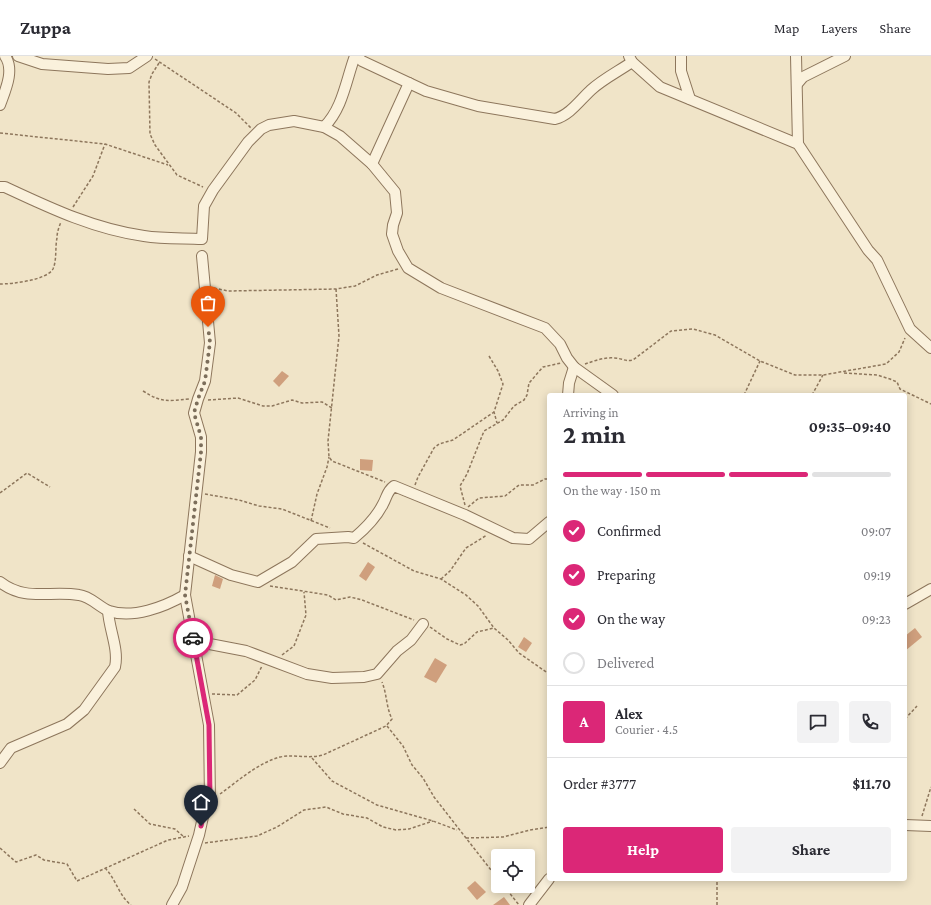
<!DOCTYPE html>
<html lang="en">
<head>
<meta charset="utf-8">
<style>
  body { margin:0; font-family:"Crimson Pro",serif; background:#f2f2f3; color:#2b2b33; height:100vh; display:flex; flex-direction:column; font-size:15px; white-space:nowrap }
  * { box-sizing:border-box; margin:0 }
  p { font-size:13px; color:#7c7c81 }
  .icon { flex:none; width:22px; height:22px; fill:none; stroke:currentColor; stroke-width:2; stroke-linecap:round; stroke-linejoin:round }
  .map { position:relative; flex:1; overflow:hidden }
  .panel { position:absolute; left:547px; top:337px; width:360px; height:488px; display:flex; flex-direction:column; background:#fff; border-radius:4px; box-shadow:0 2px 10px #0003 }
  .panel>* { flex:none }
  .tools { position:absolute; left:491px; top:793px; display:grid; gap:8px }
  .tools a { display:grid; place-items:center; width:44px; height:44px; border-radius:4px; background:#fff; box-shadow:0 2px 10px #0003; font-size:20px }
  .pin { position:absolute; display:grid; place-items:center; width:34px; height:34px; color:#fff; margin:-41px -17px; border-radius:50% 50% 50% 0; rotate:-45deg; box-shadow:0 0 4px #0007 }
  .pin .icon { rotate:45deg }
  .courier { position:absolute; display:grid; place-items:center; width:40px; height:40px; margin:-20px; border:3px solid #db2777; border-radius:50%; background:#fff; color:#222; box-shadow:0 1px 5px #0007 }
  .summary em { font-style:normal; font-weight:700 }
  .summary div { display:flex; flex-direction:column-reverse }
  .summary { display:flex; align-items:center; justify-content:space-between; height:68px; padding:0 16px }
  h1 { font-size:26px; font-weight:700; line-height:30px }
  .bar { display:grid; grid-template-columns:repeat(4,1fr); gap:6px 4px; align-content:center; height:48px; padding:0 16px }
  .bar i { height:5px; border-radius:3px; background:#e1e1e2 }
  .bar .active { background:#db2777 }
  .bar p { grid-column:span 4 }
  .line { display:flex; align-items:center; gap:10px; padding:0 16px; border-top:1px solid #e1e1e2 }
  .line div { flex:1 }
  .round { display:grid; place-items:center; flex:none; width:42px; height:42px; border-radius:4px; background:#f2f2f3 }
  ol { padding:0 16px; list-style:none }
  li { display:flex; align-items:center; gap:12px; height:44px }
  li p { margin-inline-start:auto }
  li .icon { padding:4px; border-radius:50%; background:#db2777; color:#fff; stroke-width:4 }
  li:last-child { color:#7c7c81 }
  li i { width:22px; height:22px; border:2px solid #e1e1e2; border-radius:50% }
  .primary-button { display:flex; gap:8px; margin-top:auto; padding:8px 16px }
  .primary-button a { flex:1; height:46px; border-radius:4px; background:#db2777; color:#fff; font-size:16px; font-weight:700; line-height:46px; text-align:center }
  .primary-button a+a { background:#f2f2f3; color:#2b2b33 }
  header { display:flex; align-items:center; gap:24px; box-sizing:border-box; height:56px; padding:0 20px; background:#fff; border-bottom:1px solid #e1e1e2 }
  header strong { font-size:19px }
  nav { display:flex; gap:22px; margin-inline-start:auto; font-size:14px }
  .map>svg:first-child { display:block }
  .building { fill:#cf9f7d }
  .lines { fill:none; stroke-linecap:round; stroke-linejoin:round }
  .minor-casing { stroke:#8d765c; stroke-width:12 }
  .path { stroke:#8d765c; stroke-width:1.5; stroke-dasharray:3 2; stroke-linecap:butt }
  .minor { stroke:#faf1dc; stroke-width:10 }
  .done { stroke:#7c6e5b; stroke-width:4; stroke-dasharray:0 7.2 }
  .route { stroke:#db2777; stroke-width:5 }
</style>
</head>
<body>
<header>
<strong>Zuppa</strong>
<nav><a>Map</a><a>Layers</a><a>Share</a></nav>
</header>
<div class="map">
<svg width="931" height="849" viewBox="0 0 931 849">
  <rect width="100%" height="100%" fill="#f0e4c8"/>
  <g class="building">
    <polygon points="282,315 289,320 279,331 273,325"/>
    <polygon points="360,403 373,404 372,415 360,414"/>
    <polygon points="368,506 375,511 366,525 359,520"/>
    <polygon points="215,519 223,523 220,533 212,530"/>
    <polygon points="915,572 922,581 905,595 905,580"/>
    <polygon points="524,581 532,587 526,596 518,591"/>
    <polygon points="435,602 447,609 436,627 424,621"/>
    <polygon points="475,825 486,836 477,844 467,832"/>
    <polygon points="504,841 510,849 493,849"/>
  </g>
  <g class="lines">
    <g class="minor-casing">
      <g id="minor">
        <polyline points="18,0 42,8 108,13 129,12 147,0"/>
        <path d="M356,0l6,5 64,30 52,15 77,13c15,-4 25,-19 36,-29 12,-11 28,-19 41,-28"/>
        <polyline points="629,0 632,6 660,31 798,88 868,194 877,204 910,273 931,292"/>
        <polyline points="681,0 681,15 690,43"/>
        <polyline points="796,0 798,88"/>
        <polyline points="797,28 803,21 845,0"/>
        <path d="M0,49c5,-14 15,-35 5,-49"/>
        <path d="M324,71c19,-19 22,-47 31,-71"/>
        <polyline points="372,108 409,27"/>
        <path d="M0,131h5c45,21 89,42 139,49 19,3 39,2 58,3l2,-33 9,-16 35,-48 13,-13 8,-4 25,-4 30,6 16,9 32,28 23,28 2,21 -4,12 -1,9 6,17 10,17 33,20 104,40 15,16 7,14 7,9 39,28"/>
        <polyline points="568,339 569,327 574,311"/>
        <path d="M189,500l42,19 27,7 34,-20 24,-23 32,-2 6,1c12,-10 22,-20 29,-34 4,-7 4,-13 11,-18l71,29 48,23 16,1 20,-17"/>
        <path d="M0,526c26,20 50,8 79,13 11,1 20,12 30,16 24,8 55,-4 76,-16"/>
        <polyline points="905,548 931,533"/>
        <polyline points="194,585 246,595 307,618 332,622 364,621 377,618 397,595 411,584 423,568"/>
        <path d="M0,707l11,-15 56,-24 17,-14 31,-43c4,-18 -6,-38 -7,-56"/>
        <polyline points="905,769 931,770"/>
        <polyline points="172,849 182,831 199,779 203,761 210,745 209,669 185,539 201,396 201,381 194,357 198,343 205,325 210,287 202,200"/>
        <polyline points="529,849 549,823"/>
      </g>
    </g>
    <g class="path">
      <polyline points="155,3 236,57 251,72"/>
      <polyline points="159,7 152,18 149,26 150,78 155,89 177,119 203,131"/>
      <polyline points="0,77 105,88 168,109"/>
      <polyline points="73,151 93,120 105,88"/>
      <path d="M0,228c12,0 47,-4 53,-15 4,-9 2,-22 4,-31 0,-6 2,-11 4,-16"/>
      <polyline points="214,232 228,235 336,233 355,230 377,219 398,213"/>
      <polyline points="336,233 339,280 328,385 329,401 332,405 385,426"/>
      <polyline points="489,300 498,315 503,328 494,356 497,367"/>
      <path d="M585,308c9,-3 19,-7 29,-6 7,0 12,4 19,2l38,-29 22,-2 22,6 45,26 35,14h28l63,-11 13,-12 6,-14"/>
      <polyline points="844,317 877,319 890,323 897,326 900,333 931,348"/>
      <path d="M143,335c19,12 24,10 46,8"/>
      <polyline points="744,339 760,305"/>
      <polyline points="812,339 823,319"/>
      <polyline points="208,344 238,342 263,350 272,350 292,344 302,347 322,346 332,352"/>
      <polyline points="415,429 418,421 434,392 439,388 453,384 494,356"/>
      <polyline points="0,437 27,417 50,431"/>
      <polyline points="205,438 239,444 259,450 282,453 330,472"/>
      <polyline points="465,449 460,430 467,418 484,375 503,364 514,350 524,344 527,339 529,327 543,311 561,307"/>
      <polyline points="468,451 479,442 505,440 519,429 533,429 545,423 549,423"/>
      <polyline points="311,465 317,438 327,411 329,401"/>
      <polyline points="363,487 414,515 441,523 466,539 478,550 494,572 508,584 519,597 549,618"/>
      <polyline points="441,523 450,515 466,492 487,479"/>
      <polyline points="270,530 328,539 336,544 350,541 362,544 414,564"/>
      <polyline points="430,571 447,583 460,589 464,588 477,576 494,572"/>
      <polyline points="282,599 294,590 306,559 304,536"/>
      <polyline points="212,638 237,639 255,624 262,610"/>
      <polyline points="905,663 917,650"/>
      <polyline points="387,670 403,690 412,709 423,722 434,741 498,823"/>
      <polyline points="312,702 332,725 377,749 433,765 457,774"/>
      <path d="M220,738c18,-13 38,-31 60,-37 15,-3 28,2 43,-2l63,-29 6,-7c-6,-12 -5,-25 -10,-37"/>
      <polyline points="134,753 150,768 175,773 184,781"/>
      <polyline points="922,760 931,731"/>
      <polyline points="466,782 503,781 530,774 549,771"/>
      <polyline points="205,787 257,780 277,771 304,754 326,751 343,758 367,762 383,771 396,774 409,773 433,765"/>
      <polyline points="0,792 16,806 36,799 44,804 67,808 77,825 168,784 189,780"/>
      <path d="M105,812c11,11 14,28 26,37"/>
      <polyline points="504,830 519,849"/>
      <polyline points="717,849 717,823"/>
    </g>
    <use href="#minor" class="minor"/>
  </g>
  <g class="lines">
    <polyline class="done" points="193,582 185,539 201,396 201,381 194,357 198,343 205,325 210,286 208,271"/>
    <polyline class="route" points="193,582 209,669 210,745 203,761 201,770"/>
  </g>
</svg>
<div class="tools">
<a><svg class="icon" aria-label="locate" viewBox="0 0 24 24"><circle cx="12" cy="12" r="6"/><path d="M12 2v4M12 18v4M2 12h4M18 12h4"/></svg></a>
</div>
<div class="pin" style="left:208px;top:271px;background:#ea580c"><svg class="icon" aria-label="bag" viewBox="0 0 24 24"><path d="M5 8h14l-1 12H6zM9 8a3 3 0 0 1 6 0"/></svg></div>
<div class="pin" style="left:201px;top:770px;background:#1f2937"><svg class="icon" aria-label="home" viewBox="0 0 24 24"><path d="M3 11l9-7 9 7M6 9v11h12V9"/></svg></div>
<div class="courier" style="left:193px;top:582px"><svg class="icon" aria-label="car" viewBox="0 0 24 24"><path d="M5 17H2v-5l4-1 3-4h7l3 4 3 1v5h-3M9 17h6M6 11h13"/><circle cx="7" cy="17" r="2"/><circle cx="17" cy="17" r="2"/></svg></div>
<section class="panel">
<div class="summary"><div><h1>2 min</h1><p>Arriving in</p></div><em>09:35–09:40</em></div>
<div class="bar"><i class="active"></i><i class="active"></i><i class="active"></i><i></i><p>On the way · 150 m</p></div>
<ol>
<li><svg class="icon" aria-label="check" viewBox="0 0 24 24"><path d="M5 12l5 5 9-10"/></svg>Confirmed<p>09:07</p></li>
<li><svg class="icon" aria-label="check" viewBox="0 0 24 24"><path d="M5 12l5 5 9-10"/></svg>Preparing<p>09:19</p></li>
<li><svg class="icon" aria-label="check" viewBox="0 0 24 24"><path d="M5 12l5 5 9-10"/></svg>On the way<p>09:23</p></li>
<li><i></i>Delivered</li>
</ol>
<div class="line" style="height:72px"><b class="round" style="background:#db2777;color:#fff">A</b><div><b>Alex</b><p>Courier · 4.5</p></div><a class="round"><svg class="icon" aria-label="chat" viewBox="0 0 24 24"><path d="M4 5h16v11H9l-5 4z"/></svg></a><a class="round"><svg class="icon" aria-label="phone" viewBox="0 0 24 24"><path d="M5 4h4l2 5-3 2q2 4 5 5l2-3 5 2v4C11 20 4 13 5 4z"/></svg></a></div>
<div class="line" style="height:52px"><div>Order #3777</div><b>$11.70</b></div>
<div class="primary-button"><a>Help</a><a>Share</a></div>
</section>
</div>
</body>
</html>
